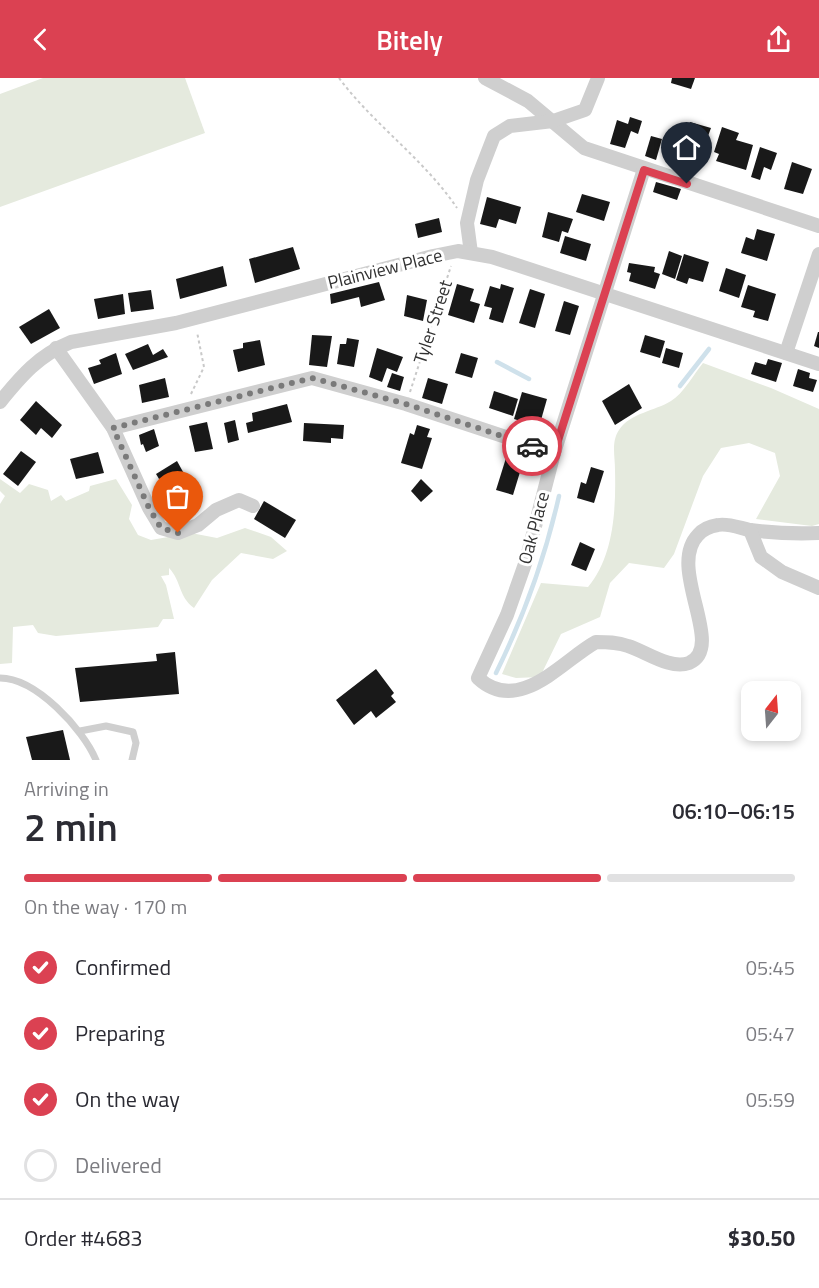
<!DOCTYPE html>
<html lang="en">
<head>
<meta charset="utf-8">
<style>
  body { margin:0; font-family:"Titillium Web",sans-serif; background:#f7f7f7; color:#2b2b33; height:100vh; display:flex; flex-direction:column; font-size:22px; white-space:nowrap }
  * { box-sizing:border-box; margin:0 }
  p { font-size:20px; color:#7c7c81 }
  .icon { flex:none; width:33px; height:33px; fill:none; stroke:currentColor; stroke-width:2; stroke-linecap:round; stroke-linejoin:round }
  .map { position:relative; height:682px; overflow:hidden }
  .drawer { display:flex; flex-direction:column; background:#fff; flex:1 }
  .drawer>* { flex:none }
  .needle { width:39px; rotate:17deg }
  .buttons { position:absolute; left:741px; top:603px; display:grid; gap:12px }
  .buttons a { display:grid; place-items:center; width:60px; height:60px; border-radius:12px; background:#fff; box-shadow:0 3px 9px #0003; font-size:30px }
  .pin { position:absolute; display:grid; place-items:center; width:51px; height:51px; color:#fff; margin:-62px -26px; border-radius:50% 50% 50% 0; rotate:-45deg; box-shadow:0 0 6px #0007 }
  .pin .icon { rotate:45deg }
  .courier { position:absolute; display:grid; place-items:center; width:60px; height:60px; margin:-30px; border:4px solid #db4152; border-radius:50%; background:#fff; color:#222; box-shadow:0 2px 8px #0007 }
  .overview em { font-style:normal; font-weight:600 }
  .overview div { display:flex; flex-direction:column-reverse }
  .overview { display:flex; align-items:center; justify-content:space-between; height:102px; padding:0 24px }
  h1 { font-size:39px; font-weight:600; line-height:45px }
  .bar { display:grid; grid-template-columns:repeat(4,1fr); gap:9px 6px; align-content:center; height:72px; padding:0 24px }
  .bar i { height:8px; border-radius:4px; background:#e1e1e2 }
  .bar .active { background:#db4152 }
  .bar p { grid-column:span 4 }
  .line { display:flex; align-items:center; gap:15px; padding:0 24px; border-top:2px solid #e1e1e2 }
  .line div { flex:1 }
  ol { padding:0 24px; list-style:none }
  li { display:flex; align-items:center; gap:18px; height:66px }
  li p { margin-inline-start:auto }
  li .icon { padding:6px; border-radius:50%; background:#db4152; color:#fff; stroke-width:4 }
  li:last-child { color:#7c7c81 }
  li i { width:33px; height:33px; border:3px solid #e1e1e2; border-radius:50% }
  header { display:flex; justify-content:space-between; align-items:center; height:78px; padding:0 24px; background:#db4152; color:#fff; font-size:27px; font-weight:600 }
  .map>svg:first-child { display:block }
  .green { fill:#e5eade }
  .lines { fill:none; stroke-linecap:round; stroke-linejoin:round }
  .stream { stroke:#cfe1eb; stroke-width:4.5 }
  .building { fill:#191919 }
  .path { stroke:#c9c9c9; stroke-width:2; stroke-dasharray:3 3; stroke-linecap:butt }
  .service { stroke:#cfcfcf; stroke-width:7 }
  .minor { stroke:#cfcfcf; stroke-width:14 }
  .done { stroke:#7a7a7a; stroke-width:6; stroke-dasharray:0 10.8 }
  .route { stroke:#db4152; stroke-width:8 }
  .labels { text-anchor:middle; stroke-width:6; stroke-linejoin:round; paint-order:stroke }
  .street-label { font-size:18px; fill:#323232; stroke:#fff }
</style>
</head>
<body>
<header><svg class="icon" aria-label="back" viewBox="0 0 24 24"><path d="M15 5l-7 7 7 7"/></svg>Bitely<svg class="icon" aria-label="share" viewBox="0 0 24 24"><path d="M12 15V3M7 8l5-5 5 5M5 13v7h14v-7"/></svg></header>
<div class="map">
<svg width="819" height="682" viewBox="0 0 819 682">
  <rect width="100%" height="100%" fill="#fff"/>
  <g class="green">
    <polygon points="43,0 185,0 205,55 0,129 0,16"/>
    <path d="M703,285l68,25 48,21v115l-7,2 -56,-7 24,-43 -5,-23 -26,-10 -28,5 -18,28 -29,78 -10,14 -35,-5 -19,20 -10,34 -39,17 -21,43 -24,1 -14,-4 39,-91 47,4c26,-31 28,-78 27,-117 0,-14 -4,-28 4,-40 11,-17 36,-19 52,-29 12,-7 23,-27 32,-38z"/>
    <path d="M0,401l20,14 9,-9 19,6 3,11 10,-6 5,6 23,-10 1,-5 26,-7 16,26 -3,14 9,16 13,5 40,-7 26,5 28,-10 26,9 16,14 -14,8 -32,-6 -29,27 -18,28c-16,-12 -12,-26 -25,-40v7l-8,1 5,9 8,34h-11l-5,8 -102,9 -18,-3 -5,-8 -20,2 -1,36 -12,1v-160l5,-8 -5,-5z"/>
  </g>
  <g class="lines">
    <g class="stream">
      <polyline points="497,284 529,301"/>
      <polyline points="680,308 709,271"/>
      <path d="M496,595c28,-57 49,-115 63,-177"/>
    </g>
  </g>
  <g class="building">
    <polygon points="672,0 695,0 691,11 671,5"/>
    <polygon points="630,39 642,43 638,56 631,53 625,70 610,66 617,42 628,46"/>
    <polygon points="690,44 711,50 699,82 679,76"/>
    <polygon points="722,49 739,55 736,62 753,67 746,92 716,83 719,76 714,74"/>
    <polygon points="651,58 662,61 656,82 645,78"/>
    <polygon points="760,69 777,75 771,92 764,89 760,102 751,99"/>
    <polygon points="792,84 812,91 803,116 784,111"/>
    <polygon points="656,104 681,111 677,122 653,114"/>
    <polygon points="582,116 610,124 604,143 576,134"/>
    <polygon points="487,119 521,129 516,146 499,141 496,150 480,146"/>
    <polygon points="548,134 573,141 568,155 562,153 559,164 542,159"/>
    <polygon points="439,140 442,154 418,160 415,146"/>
    <polygon points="757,151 775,156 767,183 741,175 746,159 754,162"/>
    <polygon points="565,158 591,166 586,183 560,175"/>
    <polygon points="293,169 300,191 255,205 249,181"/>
    <polygon points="669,173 682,178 675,201 662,196"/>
    <polygon points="684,176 709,184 703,204 689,200 687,206 676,202"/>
    <polygon points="629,185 655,189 654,194 660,196 655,211 629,203 631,195 627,194"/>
    <polygon points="223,188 227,208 180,221 176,201"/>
    <polygon points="726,190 746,197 739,220 719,213"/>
    <polygon points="379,204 385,222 361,229 359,219 331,226 330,216"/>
    <polygon points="457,206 474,211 470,223 480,226 474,245 448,237"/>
    <polygon points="501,206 514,210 503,245 489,241 492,230 484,228 490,208 500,211"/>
    <polygon points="748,207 776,216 768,243 753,239 755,233 741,229"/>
    <polygon points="530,211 545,216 535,250 519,245"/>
    <polygon points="151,212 154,231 131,234 128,215"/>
    <polygon points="123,216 125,236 98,241 94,221"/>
    <polygon points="407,217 427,222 423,243 404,238"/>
    <polygon points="564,223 579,228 570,257 555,253"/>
    <polygon points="49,231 60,250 31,266 19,249"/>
    <polygon points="818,254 819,254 819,270 814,268"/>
    <polygon points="312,257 332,258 327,289 309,287"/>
    <polygon points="645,257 665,263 660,280 640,274"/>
    <polygon points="347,260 359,262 354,289 337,286 340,266 346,266"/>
    <polygon points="260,262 265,287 238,294 233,272 243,270 243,265"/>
    <polygon points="148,266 153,277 163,271 168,279 133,292 125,276"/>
    <polygon points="377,270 403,279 397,294 387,290 382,304 369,299"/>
    <polygon points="666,270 683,275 679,290 662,285"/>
    <polygon points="116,275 122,296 94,306 88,290 101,286 99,282"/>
    <polygon points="461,275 478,280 472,300 455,295"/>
    <polygon points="768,281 782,285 776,304 751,296 755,284 766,287"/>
    <polygon points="798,291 810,295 809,300 817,302 813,314 793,308"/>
    <polygon points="392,295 404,299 400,313 387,309"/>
    <polygon points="165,300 169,319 142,325 139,307"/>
    <polygon points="428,300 448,306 442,326 422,320"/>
    <polygon points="629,306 642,330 615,347 602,323"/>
    <polygon points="494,313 518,321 513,338 489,330"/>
    <polygon points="522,314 547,321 539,349 514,341"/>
    <polygon points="36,323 62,347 52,360 41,350 36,357 20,342"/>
    <polygon points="287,326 292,344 248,355 246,345 253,343 252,335"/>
    <polygon points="235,342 239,362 228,365 224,345"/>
    <polygon points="207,344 213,371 195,374 189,348"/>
    <polygon points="304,345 344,347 343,361 331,360 331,365 303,363"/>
    <polygon points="417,347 430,351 427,359 432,360 422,391 401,385 410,355 414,357"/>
    <polygon points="154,351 159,368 146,374 143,366 141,367 139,357"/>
    <polygon points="21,373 36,384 18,408 3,396"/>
    <polygon points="98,374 104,395 76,401 70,381"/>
    <polygon points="506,380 532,388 529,397 520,394 513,417 496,412"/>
    <polygon points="177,383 192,410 172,422 156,396"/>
    <polygon points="591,389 604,393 594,425 577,420 581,404 586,406"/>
    <polygon points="421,401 433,413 421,424 411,413"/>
    <polygon points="264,423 296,442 285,460 254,441"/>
    <polygon points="580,464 595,471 586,493 571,487"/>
    <polygon points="175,574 179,616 80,624 75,590 157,583 156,576"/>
    <polygon points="376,591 394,615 391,618 396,624 376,640 371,633 354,647 336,622"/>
    <polygon points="63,652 70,682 32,682 26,659"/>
  </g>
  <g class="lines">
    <g class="path">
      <path d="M339,0c35,47 85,81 118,130"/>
      <polyline points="410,314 451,188"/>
      <polyline points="191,316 204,289 197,254"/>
    </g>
    <g class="service">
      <path d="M0,600c36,0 83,51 96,82"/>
      <polyline points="80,653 106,648 133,654 136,665 132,682"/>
    </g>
    <g class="minor">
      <polyline points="485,0 528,23 584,70 819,148"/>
      <path d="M644,91l-90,284 -28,108 -19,54 -29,63c41,38 85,-18 118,-36 11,0 21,0 32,4 17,5 42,24 61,17 38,-16 -23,-95 9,-128 5,-6 13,-9 20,-10 10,-2 22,3 32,5 23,3 46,4 69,3"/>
      <polyline points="471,175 467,145 477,102 494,58 510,48 553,43 585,32 598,0"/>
      <polyline points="56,270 113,350 149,430 161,450 178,455 198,447 216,432 239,422 253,428"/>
      <polyline points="786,275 819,176"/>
      <path d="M0,324c21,-26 39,-47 71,-60l105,-19 257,-67 25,-5 34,6 327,107"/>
      <polyline points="113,350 312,300 406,326 554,375"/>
      <polyline points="750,452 761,479 782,494 819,510"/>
    </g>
  </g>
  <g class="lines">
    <polyline class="done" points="178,455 161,450 149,430 113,350 312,300 406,326 532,368"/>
    <polyline class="route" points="532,368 554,375 644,92 687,106"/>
  </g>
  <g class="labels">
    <g class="street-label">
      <text transform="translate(385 191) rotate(-14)" y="6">Plainview Place</text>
      <text transform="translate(433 244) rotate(-72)" y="6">Tyler Street</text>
      <text transform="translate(534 450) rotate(-75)" y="6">Oak Place</text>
    </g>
  </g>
</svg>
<div class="buttons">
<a><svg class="needle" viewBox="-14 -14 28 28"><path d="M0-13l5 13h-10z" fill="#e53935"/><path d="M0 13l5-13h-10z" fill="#7c7c81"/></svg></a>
</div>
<div class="pin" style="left:178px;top:455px;background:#ea580c"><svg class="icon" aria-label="bag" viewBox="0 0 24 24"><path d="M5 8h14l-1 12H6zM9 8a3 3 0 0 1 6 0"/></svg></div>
<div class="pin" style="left:687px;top:106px;background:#1f2937"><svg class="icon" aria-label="home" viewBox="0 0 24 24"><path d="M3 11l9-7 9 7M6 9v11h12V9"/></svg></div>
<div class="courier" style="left:532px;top:368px"><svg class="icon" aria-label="car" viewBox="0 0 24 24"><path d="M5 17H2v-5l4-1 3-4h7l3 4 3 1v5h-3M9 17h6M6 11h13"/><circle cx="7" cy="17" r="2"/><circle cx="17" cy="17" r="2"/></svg></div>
</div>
<section class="drawer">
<div class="overview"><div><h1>2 min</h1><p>Arriving in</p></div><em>06:10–06:15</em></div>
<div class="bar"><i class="active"></i><i class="active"></i><i class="active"></i><i></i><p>On the way · 170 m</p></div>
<ol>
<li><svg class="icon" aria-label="check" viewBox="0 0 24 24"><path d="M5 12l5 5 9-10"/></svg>Confirmed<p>05:45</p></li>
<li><svg class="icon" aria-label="check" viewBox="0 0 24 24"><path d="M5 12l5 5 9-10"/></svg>Preparing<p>05:47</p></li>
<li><svg class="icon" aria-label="check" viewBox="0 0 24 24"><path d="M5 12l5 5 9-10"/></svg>On the way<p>05:59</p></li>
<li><i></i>Delivered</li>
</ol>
<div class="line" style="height:78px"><div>Order #4683</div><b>$30.50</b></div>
</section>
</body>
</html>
